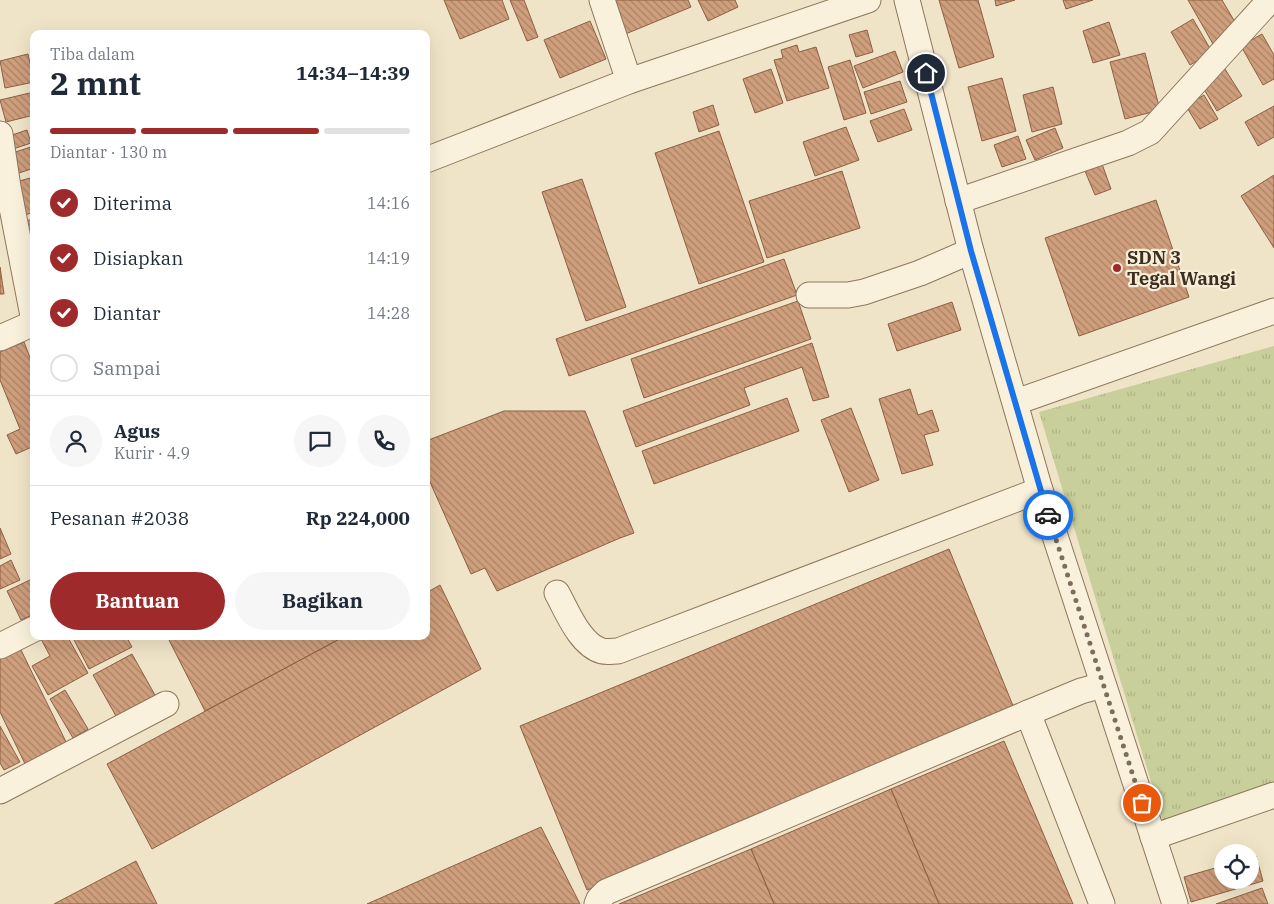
<!DOCTYPE html>
<html lang="id">
<head>
<meta charset="utf-8">
<style>
  body { margin:0; font-family:"IBM Plex Serif",serif; background:#f6f6f7; color:#1f2937; height:100vh; display:flex; flex-direction:column; font-size:19px; white-space:nowrap }
  * { box-sizing:border-box; margin:0 }
  p { font-size:16px; color:#747a83 }
  .icon { flex:none; width:28px; height:28px; fill:none; stroke:currentColor; stroke-width:2; stroke-linecap:round; stroke-linejoin:round }
  .map { position:relative; flex:1; overflow:hidden }
  .details { position:absolute; left:30px; top:30px; width:400px; height:610px; display:flex; flex-direction:column; background:#fff; border-radius:10px; box-shadow:0 5px 20px #0002 }
  .details>* { flex:none }
  .fabs { position:absolute; left:1214px; top:844px; display:grid; gap:10px }
  .fabs a { display:grid; place-items:center; width:45px; height:45px; border-radius:50%; background:#fff; box-shadow:0 5px 20px #0002; font-size:25px }
  .pin { position:absolute; display:grid; place-items:center; width:42px; height:42px; color:#fff; margin:-21px; border:2px solid #fff; border-radius:50%; box-shadow:0 1px 5px #0007 }
  .courier { position:absolute; display:grid; place-items:center; width:50px; height:50px; margin:-25px; border:4px solid #1a73e8; border-radius:50%; background:#fff; color:#222; box-shadow:0 1px 6px #0007 }
  .headline em { font-style:normal; font-weight:800 }
  .headline div { display:flex; flex-direction:column-reverse }
  .headline { display:flex; align-items:center; justify-content:space-between; height:85px; padding:0 20px }
  h1 { font-size:32px; font-weight:800; line-height:38px }
  .bar { display:grid; grid-template-columns:repeat(4,1fr); gap:8px 5px; align-content:center; height:60px; padding:0 20px }
  .bar i { height:6px; border-radius:4px; background:#e0e1e3 }
  .bar .active { background:#9e2a2b }
  .bar p { grid-column:span 4 }
  .line { display:flex; align-items:center; gap:12px; padding:0 20px; border-top:1px solid #e0e1e3 }
  .line div { flex:1 }
  .round { display:grid; place-items:center; flex:none; width:52px; height:52px; border-radius:26px; background:#f6f6f7 }
  ol { padding:0 20px; list-style:none }
  li { display:flex; align-items:center; gap:15px; height:55px }
  li p { margin-inline-start:auto }
  li .icon { padding:5px; border-radius:50%; background:#9e2a2b; color:#fff; stroke-width:4 }
  li:last-child { color:#747a83 }
  li i { width:28px; height:28px; border:2px solid #e0e1e3; border-radius:50% }
  .button { display:flex; gap:10px; margin-top:auto; padding:10px 20px }
  .button a { flex:1; height:58px; border-radius:30px; background:#9e2a2b; color:#fff; font-size:20px; font-weight:800; line-height:58px; text-align:center }
  .button a+a { background:#f6f6f7; color:#1f2937 }
  .map>svg:first-child { display:block }
  .grass { fill:url(#grass-tufts) }
  .building { fill:url(#building-back-hatch); stroke:#8d5f41 }
  .lines { fill:none; stroke-linecap:round; stroke-linejoin:round }
  .minor-casing { stroke:#8d765c; stroke-width:27 }
  .minor { stroke:#faf1dc; stroke-width:25 }
  .done { stroke:#7c6e5b; stroke-width:5; stroke-dasharray:0 9 }
  .route { stroke:#1a73e8; stroke-width:6 }
  .poi-dot { fill:#9e2a2b; stroke:#f7eed8; stroke-width:2 }
  .labels { text-anchor:middle; stroke-width:4.5; stroke-linejoin:round; paint-order:stroke }
  .poi-label { font-size:18px; font-weight:bold; fill:#3d2e20; stroke:#f7eed8; text-anchor:start }
</style>
</head>
<body>
<div class="map">
<svg width="1274" height="904" viewBox="0 0 1274 904">
  <defs>
    <pattern id="grass-tufts" width="24" height="20" patternUnits="userSpaceOnUse" patternTransform="scale(1.25)"><rect width="24" height="20" fill="#c9cf9b"/><path d="M3 7l-1-3M5 7V3M7 7l1-3M15 17l-1-3M17 17v-4M19 17l1-3" fill="none" stroke="#aeb285"/></pattern>
    <pattern id="building-back-hatch" width="6" height="6" patternUnits="userSpaceOnUse" patternTransform="scale(1.25)"><rect width="6" height="6" fill="#cf9f7d"/><path d="M-1 5l2 2M0 0l6 6M5-1l2 2" fill="none" stroke="#a98266"/></pattern>
  </defs>
  <rect width="100%" height="100%" fill="#f0e4c8"/>
  <polygon class="grass" points="1274,346 1274,790 1165,828 1039,412"/>
  <g class="building">
    <polygon points="444,0 502,0 509,19 460,39"/>
    <polygon points="510,0 524,0 538,37 527,41"/>
    <polygon points="609,0 688,0 691,7 623,35"/>
    <polygon points="698,0 735,0 738,7 708,21"/>
    <polygon points="939,0 978,0 994,57 959,68"/>
    <polygon points="995,0 1015,0 996,6"/>
    <polygon points="1063,0 1093,0 1066,9"/>
    <polygon points="1188,0 1222,0 1239,29 1213,44"/>
    <polygon points="1193,19 1212,52 1190,65 1171,32"/>
    <polygon points="590,21 606,59 560,78 544,40"/>
    <polygon points="1109,22 1120,55 1093,63 1083,31"/>
    <polygon points="867,30 873,52 856,57 849,35"/>
    <polygon points="1262,34 1274,55 1274,79 1263,85 1241,46"/>
    <polygon points="797,45 799,52 816,47 829,88 787,101 774,60 783,58 781,50"/>
    <polygon points="895,51 903,72 863,88 854,66"/>
    <polygon points="1145,53 1160,110 1125,119 1110,62"/>
    <polygon points="28,54 34,82 5,88 0,61"/>
    <polygon points="850,60 866,113 844,120 828,67"/>
    <polygon points="1223,66 1242,96 1217,111 1199,81"/>
    <polygon points="771,69 783,103 755,113 743,79"/>
    <polygon points="1002,78 1016,131 982,141 968,87"/>
    <polygon points="900,81 907,102 871,114 864,92"/>
    <polygon points="1053,87 1062,124 1032,132 1023,95"/>
    <polygon points="34,92 34,115 6,122 0,100"/>
    <polygon points="1204,95 1218,119 1200,129 1186,106"/>
    <polygon points="713,105 719,125 699,132 693,112"/>
    <polygon points="1274,106 1274,137 1258,146 1245,122"/>
    <polygon points="904,109 912,130 878,142 870,121"/>
    <polygon points="846,127 859,160 815,176 803,142"/>
    <polygon points="1055,128 1063,148 1035,160 1026,140"/>
    <polygon points="27,130 31,143 7,151 3,138"/>
    <polygon points="719,131 764,262 699,284 655,153"/>
    <polygon points="1018,136 1026,159 1002,167 994,145"/>
    <polygon points="34,146 34,168 13,175 6,155"/>
    <polygon points="1102,164 1111,189 1095,195 1085,171"/>
    <polygon points="842,171 860,228 767,258 749,201"/>
    <polygon points="1274,175 1274,248 1241,196"/>
    <polygon points="34,177 34,212 22,216 12,183"/>
    <polygon points="582,179 626,307 586,321 542,192"/>
    <polygon points="1156,200 1189,297 1079,336 1045,238"/>
    <polygon points="34,219 34,244 27,245 21,222"/>
    <polygon points="784,259 797,295 569,376 556,339"/>
    <polygon points="0,267 4,294 0,294"/>
    <polygon points="798,301 811,339 644,398 631,359"/>
    <polygon points="952,302 961,330 897,351 888,324"/>
    <polygon points="24,342 34,368 34,446 16,454 7,435 20,429 0,380 0,352"/>
    <polygon points="812,343 829,397 813,401 802,367 744,388 750,405 636,447 623,411"/>
    <polygon points="910,389 918,415 932,410 939,431 924,435 933,465 902,474 879,399"/>
    <polygon points="787,398 799,431 654,484 642,451"/>
    <polygon points="851,408 879,480 849,492 821,420"/>
    <polygon points="504,411 585,411 634,533 620,538 497,591 485,568 471,574 426,473 426,441"/>
    <polygon points="0,528 11,554 0,559"/>
    <polygon points="949,549 1016,713 587,890 520,726"/>
    <polygon points="11,560 20,580 0,589 0,566"/>
    <polygon points="34,578 34,614 21,620 7,591"/>
    <polygon points="440,585 481,669 152,849 107,764 345,636 426,636 426,593"/>
    <polygon points="67,636 88,673 48,695 32,666 50,656 40,637"/>
    <polygon points="72,636 126,636 132,647 89,669"/>
    <polygon points="167,636 345,636 205,711"/>
    <polygon points="19,646 70,750 28,770 0,712 0,655"/>
    <polygon points="132,654 160,704 121,725 93,675"/>
    <polygon points="65,690 88,729 73,738 50,699"/>
    <polygon points="0,726 20,762 4,770 0,763"/>
    <polygon points="1004,741 1073,904 939,904 891,789"/>
    <polygon points="891,789 939,904 774,904 751,849"/>
    <polygon points="541,827 580,904 367,904"/>
    <polygon points="751,849 774,904 619,904"/>
    <polygon points="1256,856 1263,881 1191,902 1184,877 1222,866 1222,880 1250,880 1250,858"/>
    <polygon points="136,861 157,904 54,904"/>
    <polygon points="1262,888 1268,904 1216,904"/>
  </g>
  <g class="lines">
    <g class="minor-casing">
      <g id="minor">
        <polyline points="602,0 629,81"/>
        <polyline points="907,0 971,251 1040,490 1175,904"/>
        <polyline points="0,134 8,187 34,321"/>
        <polyline points="426,160 629,81 868,0"/>
        <polyline points="958,201 1128,143 1150,132 1270,0"/>
        <polyline points="809,295 848,295 864,292 920,273 971,251"/>
        <polyline points="0,338 34,323"/>
        <polyline points="1016,402 1274,311"/>
        <path d="M557,593c10,18 23,52 45,58 4,1 11,0 16,0l422,-161"/>
        <polyline points="0,646 34,629"/>
        <polyline points="1028,713 1102,904"/>
        <polyline points="0,791 166,704"/>
        <polyline points="1153,837 1274,795"/>
        <polyline points="597,904 599,899 606,892 1028,713 1081,691 1103,685"/>
      </g>
    </g>
    <use href="#minor" class="minor"/>
  </g>
  <g class="lines">
    <polyline class="done" points="1048,515 1142,803"/>
    <polyline class="route" points="926,73 971,251 1048,515"/>
  </g>
  <circle class="poi-dot" cx="1117" cy="268" r="5"/>
  <g class="labels">
    <g class="poi-label">
      <text x="1127" y="264">SDN 3<tspan x="1127" dy="21">Tegal Wangi</tspan></text>
    </g>
  </g>
</svg>
<div class="fabs">
<a><svg class="icon" aria-label="locate" viewBox="0 0 24 24"><circle cx="12" cy="12" r="6"/><path d="M12 2v4M12 18v4M2 12h4M18 12h4"/></svg></a>
</div>
<div class="pin" style="left:1142px;top:803px;background:#ea580c"><svg class="icon" aria-label="bag" viewBox="0 0 24 24"><path d="M5 8h14l-1 12H6zM9 8a3 3 0 0 1 6 0"/></svg></div>
<div class="pin" style="left:926px;top:73px;background:#1f2937"><svg class="icon" aria-label="home" viewBox="0 0 24 24"><path d="M3 11l9-7 9 7M6 9v11h12V9"/></svg></div>
<div class="courier" style="left:1048px;top:515px"><svg class="icon" aria-label="car" viewBox="0 0 24 24"><path d="M5 17H2v-5l4-1 3-4h7l3 4 3 1v5h-3M9 17h6M6 11h13"/><circle cx="7" cy="17" r="2"/><circle cx="17" cy="17" r="2"/></svg></div>
<section class="details">
<div class="headline"><div><h1>2 mnt</h1><p>Tiba dalam</p></div><em>14:34–14:39</em></div>
<div class="bar"><i class="active"></i><i class="active"></i><i class="active"></i><i></i><p>Diantar · 130 m</p></div>
<ol>
<li><svg class="icon" aria-label="check" viewBox="0 0 24 24"><path d="M5 12l5 5 9-10"/></svg>Diterima<p>14:16</p></li>
<li><svg class="icon" aria-label="check" viewBox="0 0 24 24"><path d="M5 12l5 5 9-10"/></svg>Disiapkan<p>14:19</p></li>
<li><svg class="icon" aria-label="check" viewBox="0 0 24 24"><path d="M5 12l5 5 9-10"/></svg>Diantar<p>14:28</p></li>
<li><i></i>Sampai</li>
</ol>
<div class="line" style="height:90px"><a class="round"><svg class="icon" aria-label="person" viewBox="0 0 24 24"><circle cx="12" cy="8" r="4"/><path d="M4 21q1-7 8-7t8 7"/></svg></a><div><b>Agus</b><p>Kurir · 4.9</p></div><a class="round"><svg class="icon" aria-label="chat" viewBox="0 0 24 24"><path d="M4 5h16v11H9l-5 4z"/></svg></a><a class="round"><svg class="icon" aria-label="phone" viewBox="0 0 24 24"><path d="M5 4h4l2 5-3 2q2 4 5 5l2-3 5 2v4C11 20 4 13 5 4z"/></svg></a></div>
<div class="line" style="height:65px"><div>Pesanan #2038</div><b>Rp 224,000</b></div>
<div class="button"><a>Bantuan</a><a>Bagikan</a></div>
</section>
</div>
</body>
</html>
